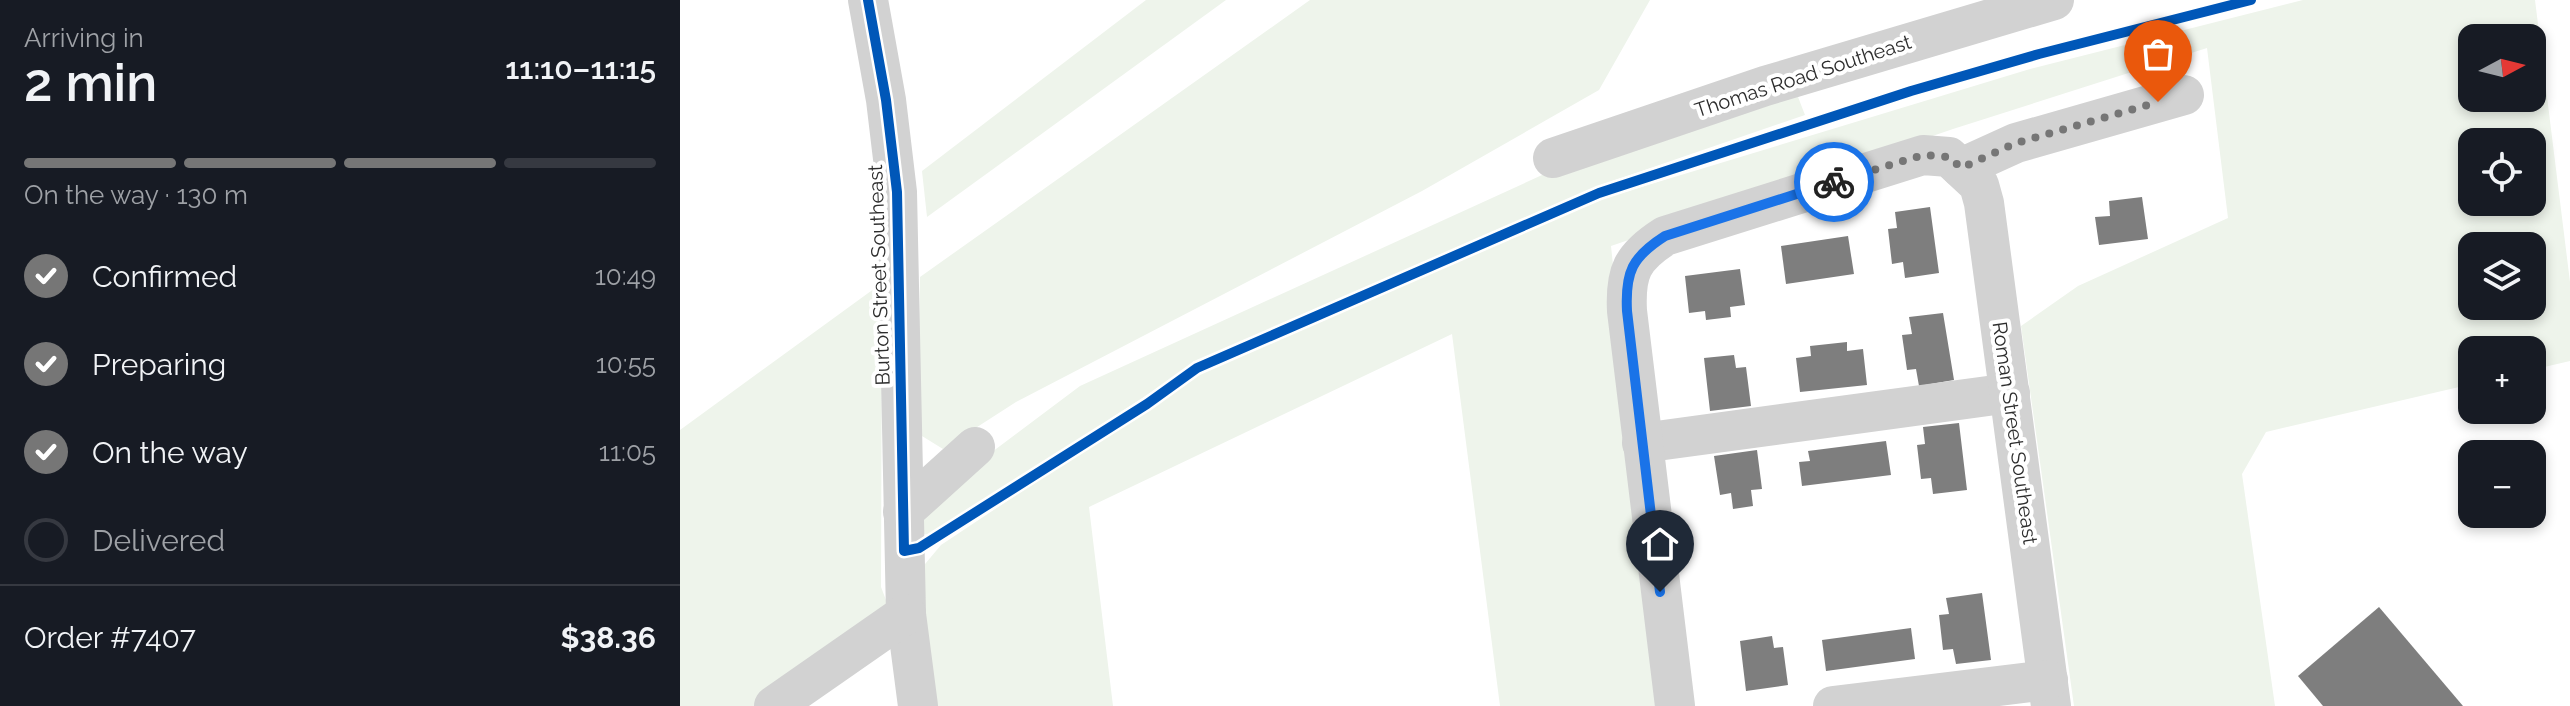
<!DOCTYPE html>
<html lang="en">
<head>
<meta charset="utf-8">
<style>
  body { margin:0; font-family:Raleway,sans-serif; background:#20242c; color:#f1f3f6; height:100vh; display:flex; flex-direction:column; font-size:30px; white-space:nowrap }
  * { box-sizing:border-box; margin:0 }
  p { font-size:26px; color:#9ea1a6 }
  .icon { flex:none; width:44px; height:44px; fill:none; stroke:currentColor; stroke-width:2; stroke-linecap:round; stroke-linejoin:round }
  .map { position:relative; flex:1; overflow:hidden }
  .panel { display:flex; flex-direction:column; background:#171b24; width:680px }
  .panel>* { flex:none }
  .needle { width:52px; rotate:83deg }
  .tools { position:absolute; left:1778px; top:24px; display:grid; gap:16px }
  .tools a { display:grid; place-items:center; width:88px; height:88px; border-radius:16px; background:#171b24; box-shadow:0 4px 12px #0003; font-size:40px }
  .pin { position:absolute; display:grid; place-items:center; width:68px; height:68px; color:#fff; margin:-82px -34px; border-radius:50% 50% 50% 0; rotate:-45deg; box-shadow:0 0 8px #0007 }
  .pin .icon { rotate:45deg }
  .courier { position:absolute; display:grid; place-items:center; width:80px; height:80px; margin:-40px; border:6px solid #1a73e8; border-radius:50%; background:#fff; color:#222; box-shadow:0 2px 10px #0007 }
  .summary em { font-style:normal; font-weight:600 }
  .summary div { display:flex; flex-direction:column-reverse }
  .summary { display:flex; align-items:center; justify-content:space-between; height:136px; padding:0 24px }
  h1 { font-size:52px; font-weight:600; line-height:60px }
  .bar { display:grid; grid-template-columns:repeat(4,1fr); gap:12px 8px; align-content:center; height:96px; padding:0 24px }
  .bar i { height:10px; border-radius:6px; background:#363941 }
  .bar .active { background:#767676 }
  .bar p { grid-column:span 4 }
  .line { display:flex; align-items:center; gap:20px; padding:0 24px; border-top:2px solid #363941 }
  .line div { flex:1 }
  ol { padding:0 24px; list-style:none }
  li { display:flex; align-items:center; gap:24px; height:88px }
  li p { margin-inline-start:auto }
  li .icon { padding:8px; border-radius:50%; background:#767676; color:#fff; stroke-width:4 }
  li:last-child { color:#9ea1a6 }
  li i { width:44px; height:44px; border:4px solid #363941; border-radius:50% }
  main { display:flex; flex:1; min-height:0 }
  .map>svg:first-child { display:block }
  .green { fill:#eef4eb; fill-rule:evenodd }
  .building { fill:#7e7e7e }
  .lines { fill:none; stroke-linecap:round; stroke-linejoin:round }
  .minor { stroke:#d2d2d2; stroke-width:40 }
  .cycleway-casing { stroke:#fff; stroke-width:15 }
  .cycleway { stroke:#0057b8; stroke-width:10 }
  .done { stroke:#767676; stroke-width:8; stroke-dasharray:0 14.4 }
  .route { stroke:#1a73e8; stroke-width:10 }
  .labels { text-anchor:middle; stroke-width:8; stroke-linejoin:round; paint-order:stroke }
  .street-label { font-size:20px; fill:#2d2d2d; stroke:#fff }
</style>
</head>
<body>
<main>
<section class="panel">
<div class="summary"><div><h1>2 min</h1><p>Arriving in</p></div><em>11:10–11:15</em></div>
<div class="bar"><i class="active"></i><i class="active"></i><i class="active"></i><i></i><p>On the way · 130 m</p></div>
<ol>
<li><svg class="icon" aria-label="check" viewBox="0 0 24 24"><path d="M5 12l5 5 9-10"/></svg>Confirmed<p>10:49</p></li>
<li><svg class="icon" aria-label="check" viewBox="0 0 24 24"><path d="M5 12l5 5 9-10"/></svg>Preparing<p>10:55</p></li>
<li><svg class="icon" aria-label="check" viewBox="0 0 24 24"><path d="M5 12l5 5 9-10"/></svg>On the way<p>11:05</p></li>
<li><i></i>Delivered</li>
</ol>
<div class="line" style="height:104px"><div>Order #7407</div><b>$38.36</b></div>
</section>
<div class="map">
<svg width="1890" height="706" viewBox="0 0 1890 706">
  <rect width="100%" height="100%" fill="#fff"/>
  <g class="green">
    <polygon points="466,0 546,0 247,217 242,171"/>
    <polygon points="630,0 970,0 919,90 742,191 336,402 263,449 242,436 238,401 240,277"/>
    <path d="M1623,0h232l35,282v79l-38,9v-20h-60v34l-206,48 -24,42 33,232h-201l-53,-380 57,-40 150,-68 -21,-170 -254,81 -342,117 49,460h-160l-48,-372 -363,173 24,199h-176l-17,-136 21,-25 260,-173 404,-174 425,-129zM1792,38h60v60h-60zM1792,142h60v60h-60zM1792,246h60v60h-60z"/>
    <polygon points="1113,84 1125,115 918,186 516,363 252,535 241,534 243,516 268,485 400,386 906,155"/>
    <polygon points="202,283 201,587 211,613 85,706 0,706 0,430"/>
  </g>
  <g class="building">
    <polygon points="1462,197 1468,239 1419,245 1415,217 1430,216 1429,201"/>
    <polygon points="1250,207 1259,273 1225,278 1223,262 1212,264 1208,229 1217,228 1215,212"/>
    <polygon points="1168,236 1174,274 1106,284 1101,246"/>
    <polygon points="1060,269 1065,305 1050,307 1051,317 1026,320 1025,311 1009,313 1005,276"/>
    <polygon points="1263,313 1274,380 1239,386 1236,369 1227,370 1222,335 1232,334 1229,317"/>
    <polygon points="1167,342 1167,351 1183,349 1187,385 1120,392 1116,358 1131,356 1130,346"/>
    <polygon points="1054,355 1056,368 1066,367 1071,406 1030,411 1024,358"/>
    <polygon points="1279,423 1287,490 1253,494 1251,478 1241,479 1237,445 1245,444 1243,427"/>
    <polygon points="1206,441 1211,475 1122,486 1119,462 1130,461 1128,451"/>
    <polygon points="1077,450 1082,489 1071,490 1073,506 1053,509 1051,493 1040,495 1034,456"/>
    <polygon points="1302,593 1311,660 1276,664 1273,649 1263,650 1259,615 1269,614 1266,598"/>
    <polygon points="1699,607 1783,706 1643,706 1618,676"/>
    <polygon points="1231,628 1235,659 1146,671 1142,640"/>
    <polygon points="1092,636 1094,648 1103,647 1108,685 1066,691 1060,641"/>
  </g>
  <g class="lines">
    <g class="minor">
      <polyline points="188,0 206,100 217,192 226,614 238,706"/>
      <polyline points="873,158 1085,86 1374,0"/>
      <polyline points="1281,168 1336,143 1504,95"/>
      <polyline points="962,443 1330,393"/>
      <polyline points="223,512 295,447"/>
      <polyline points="94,706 226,614"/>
      <path d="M995,706l-48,-395c-2,-39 5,-54 38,-75l258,-81 26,2 30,28 5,18 67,503"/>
      <polyline points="1153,706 1368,680"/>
    </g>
    <g class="cycleway-casing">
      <polyline id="cycleway" points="188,0 206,100 217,192 224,551 239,548 467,404 517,368 919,193 1231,91 1359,54 1571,0"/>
    </g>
    <use href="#cycleway" class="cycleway"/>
  </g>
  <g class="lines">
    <polyline class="done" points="1154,182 1243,155 1269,157 1281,168 1336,143 1478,102"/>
    <path class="route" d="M980,592l-33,-281c-2,-39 5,-54 38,-75l169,-54"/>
  </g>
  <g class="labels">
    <g class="street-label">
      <text transform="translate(1123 76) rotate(-18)" y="7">Thomas Road Southeast</text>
      <text transform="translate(199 275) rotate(-92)" y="7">Burton Street Southeast</text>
      <text transform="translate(1335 433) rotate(82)" y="7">Roman Street Southeast</text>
    </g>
  </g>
</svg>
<div class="tools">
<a><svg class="needle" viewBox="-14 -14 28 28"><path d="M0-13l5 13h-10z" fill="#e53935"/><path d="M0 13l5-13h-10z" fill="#9ea1a6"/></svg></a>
<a><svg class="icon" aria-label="locate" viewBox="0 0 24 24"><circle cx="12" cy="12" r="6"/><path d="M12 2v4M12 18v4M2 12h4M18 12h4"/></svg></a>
<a><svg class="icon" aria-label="layers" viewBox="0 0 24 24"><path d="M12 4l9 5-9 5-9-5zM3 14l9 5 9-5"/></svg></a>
<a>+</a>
<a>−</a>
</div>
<div class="pin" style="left:1478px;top:102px;background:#ea580c"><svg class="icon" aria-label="bag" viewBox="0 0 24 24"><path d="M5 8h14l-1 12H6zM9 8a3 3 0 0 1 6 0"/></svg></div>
<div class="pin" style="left:980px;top:592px;background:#1f2937"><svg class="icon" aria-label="home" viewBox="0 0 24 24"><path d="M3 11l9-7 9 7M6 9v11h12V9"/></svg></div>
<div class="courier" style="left:1154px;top:182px"><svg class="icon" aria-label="bike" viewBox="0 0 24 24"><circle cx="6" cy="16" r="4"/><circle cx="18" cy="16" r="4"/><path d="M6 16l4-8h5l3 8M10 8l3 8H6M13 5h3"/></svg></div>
</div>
</main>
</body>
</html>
